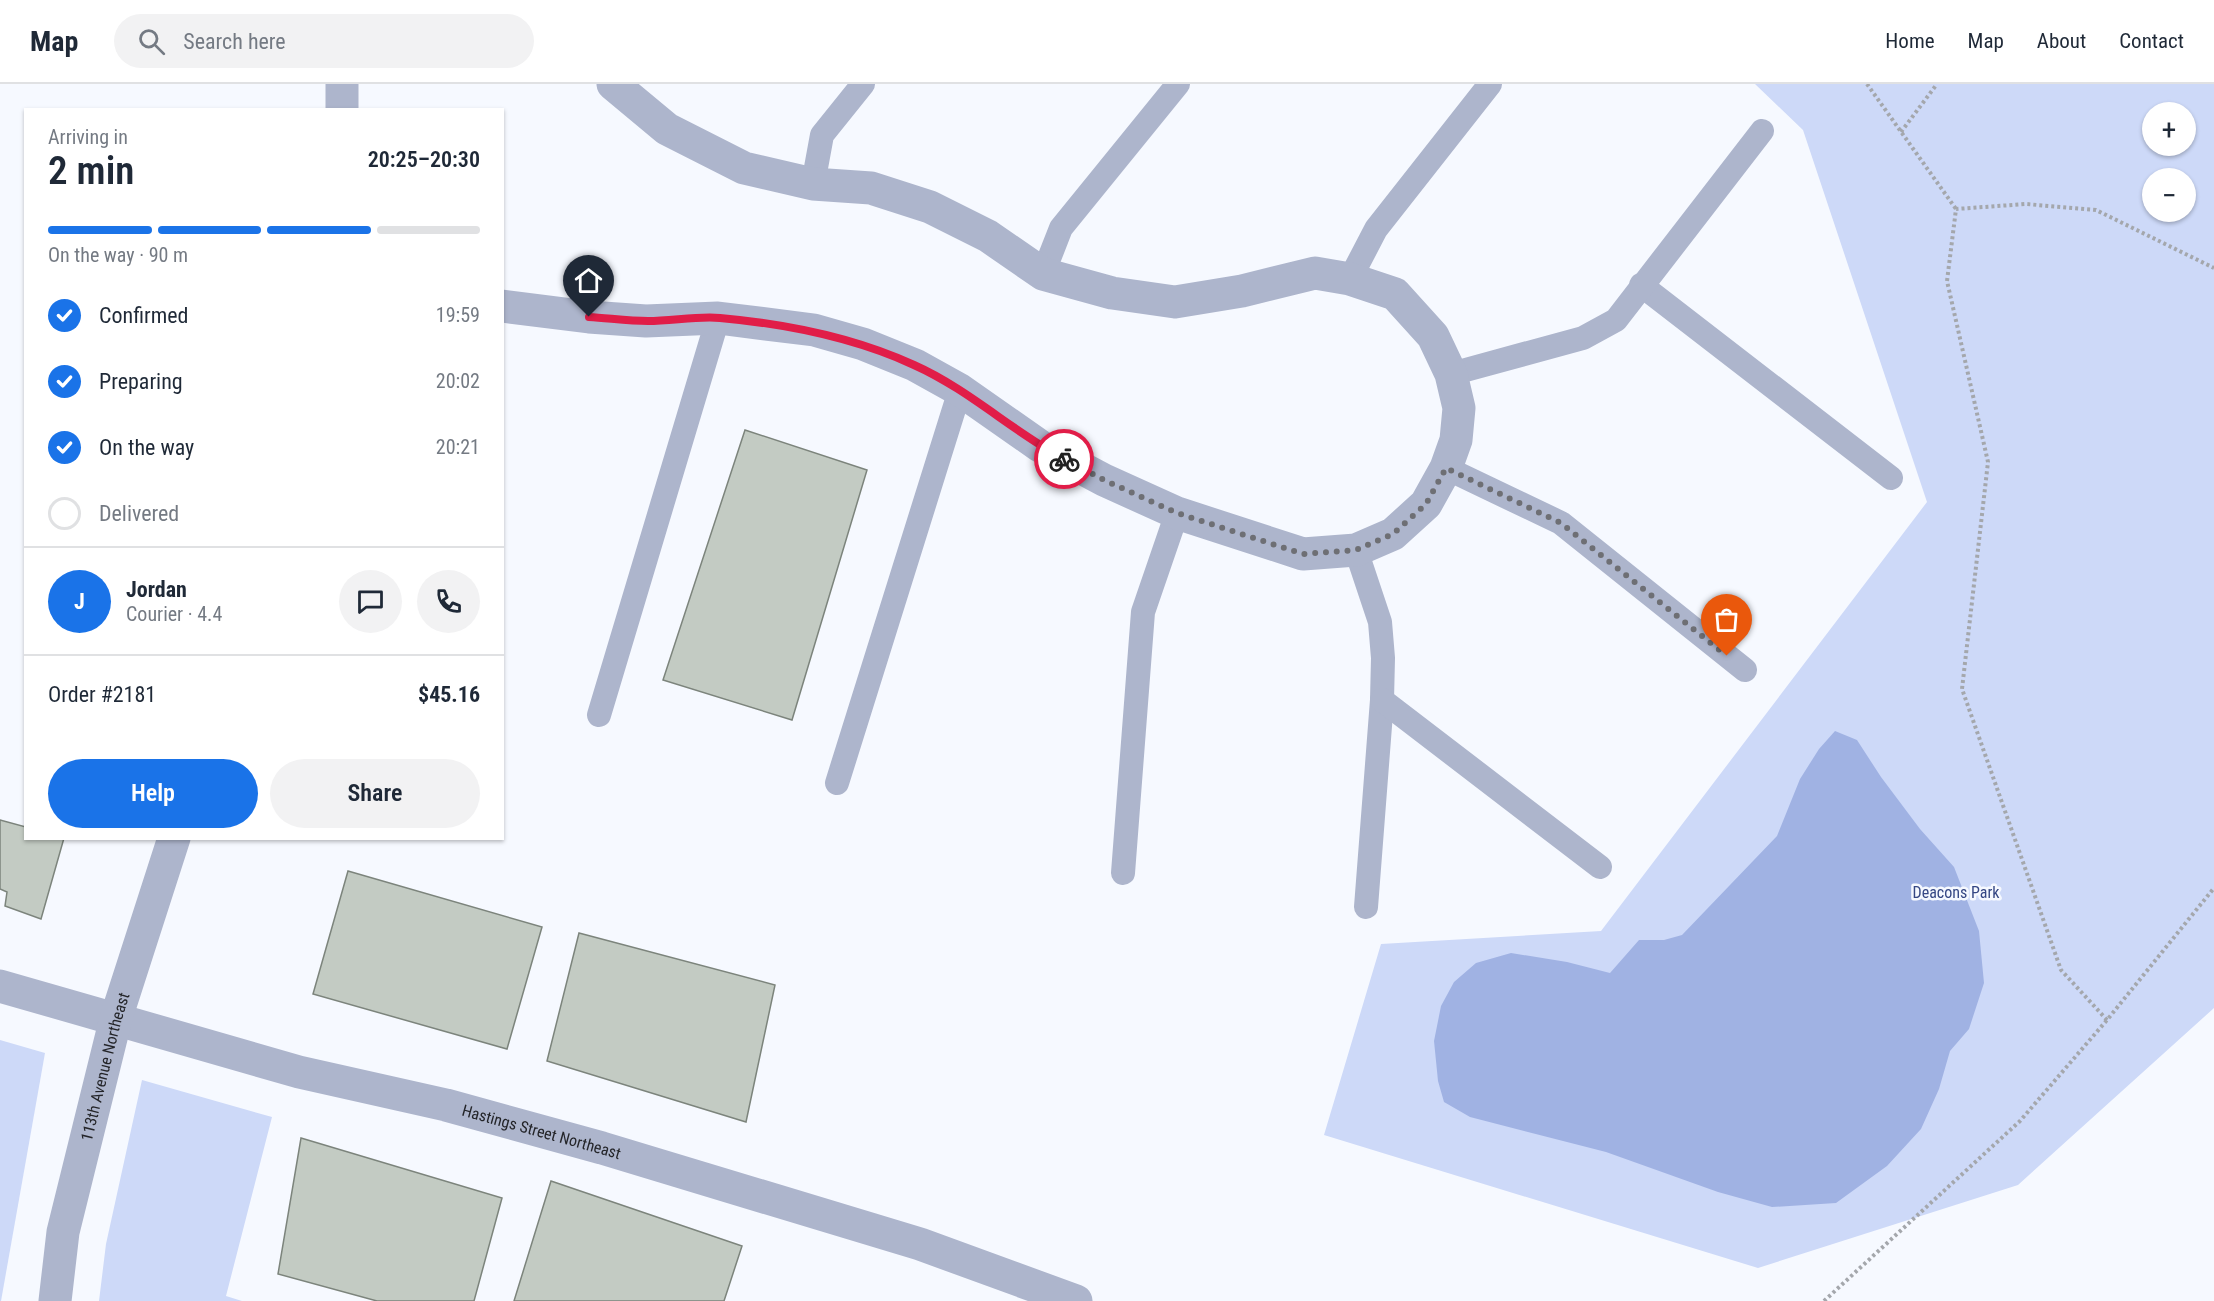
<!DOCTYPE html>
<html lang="en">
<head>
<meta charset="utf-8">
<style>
  body { margin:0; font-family:"Roboto Condensed",sans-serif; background:#f2f2f3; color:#1f2937; height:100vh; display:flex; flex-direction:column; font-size:22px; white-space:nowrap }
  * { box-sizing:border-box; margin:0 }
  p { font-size:20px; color:#747a83 }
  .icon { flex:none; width:33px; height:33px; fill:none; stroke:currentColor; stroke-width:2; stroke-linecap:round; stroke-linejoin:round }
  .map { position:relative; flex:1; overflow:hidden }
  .side { position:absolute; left:24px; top:24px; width:480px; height:732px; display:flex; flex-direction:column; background:#fff; border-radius:0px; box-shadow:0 2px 4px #0004 }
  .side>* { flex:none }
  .tools { position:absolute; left:2142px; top:18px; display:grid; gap:12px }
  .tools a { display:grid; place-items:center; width:54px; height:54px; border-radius:50%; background:#fff; box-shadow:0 2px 4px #0004; font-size:30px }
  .pin { position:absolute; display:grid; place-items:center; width:51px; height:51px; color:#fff; margin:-62px -26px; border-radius:50% 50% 50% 0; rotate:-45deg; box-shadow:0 0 6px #0007 }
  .pin .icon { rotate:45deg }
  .courier { position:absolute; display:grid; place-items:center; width:60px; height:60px; margin:-30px; border:4px solid #e11d48; border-radius:50%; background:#fff; color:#222; box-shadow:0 2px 8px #0007 }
  .summary em { font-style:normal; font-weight:600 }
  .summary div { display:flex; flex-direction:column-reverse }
  .summary { display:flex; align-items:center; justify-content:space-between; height:102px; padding:0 24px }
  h1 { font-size:39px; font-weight:600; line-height:45px }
  .bar { display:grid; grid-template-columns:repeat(4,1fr); gap:9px 6px; align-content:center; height:72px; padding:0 24px }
  .bar i { height:8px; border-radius:4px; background:#e0e1e3 }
  .bar .selected { background:#1a73e8 }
  .bar p { grid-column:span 4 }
  .line { display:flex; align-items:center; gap:15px; padding:0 24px; border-top:2px solid #e0e1e3 }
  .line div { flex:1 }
  .round { display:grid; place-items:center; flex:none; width:63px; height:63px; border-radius:32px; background:#f2f2f3 }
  ol { padding:0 24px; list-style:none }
  li { display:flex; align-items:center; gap:18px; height:66px }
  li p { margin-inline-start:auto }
  li .icon { padding:6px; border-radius:50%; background:#1a73e8; color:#fff; stroke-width:4 }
  li:last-child { color:#747a83 }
  li i { width:33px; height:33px; border:3px solid #e0e1e3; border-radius:50% }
  .button { display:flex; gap:12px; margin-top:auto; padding:12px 24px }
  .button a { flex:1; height:69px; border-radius:36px; background:#1a73e8; color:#fff; font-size:24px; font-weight:600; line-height:69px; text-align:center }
  .button a+a { background:#f2f2f3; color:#1f2937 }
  header { display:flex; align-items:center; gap:36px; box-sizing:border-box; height:84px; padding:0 30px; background:#fff; border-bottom:2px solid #e0e1e3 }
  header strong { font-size:28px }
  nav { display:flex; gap:33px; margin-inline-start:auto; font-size:21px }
  .search { width:420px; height:54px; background:#f2f2f3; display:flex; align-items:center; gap:15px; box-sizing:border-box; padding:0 21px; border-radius:33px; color:#747a83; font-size:22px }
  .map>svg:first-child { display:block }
  .green { fill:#cdd9f8; fill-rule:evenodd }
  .water { fill:#a0b2e3 }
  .building { fill:#c3cbc3; stroke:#7c847c; stroke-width:1.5 }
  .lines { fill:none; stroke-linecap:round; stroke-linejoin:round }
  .path { stroke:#a4a7ac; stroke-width:4; stroke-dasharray:3 3; stroke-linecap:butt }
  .lane { stroke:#adb5cc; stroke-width:24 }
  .street { stroke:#adb5cc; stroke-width:33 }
  .done { stroke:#6e6f74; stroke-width:6; stroke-dasharray:0 10.8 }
  .route { stroke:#e11d48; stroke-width:8 }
  .labels { text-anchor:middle; stroke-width:5; stroke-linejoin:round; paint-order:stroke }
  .park-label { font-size:16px; fill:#354784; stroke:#f6f9ff }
  .street-label { font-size:16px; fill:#242529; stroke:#f6f9ff }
</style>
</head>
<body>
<header>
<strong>Map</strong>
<div class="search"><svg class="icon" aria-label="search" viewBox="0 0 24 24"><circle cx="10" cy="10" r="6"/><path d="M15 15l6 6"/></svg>Search here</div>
<nav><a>Home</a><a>Map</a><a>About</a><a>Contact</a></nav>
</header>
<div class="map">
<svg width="2214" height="1217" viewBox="0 0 2214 1217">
  <rect width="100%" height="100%" fill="#f6f9ff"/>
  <g class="green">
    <path d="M1755,0h459v924l-196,177 -260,83 -434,-133 57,-191 220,-13 326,-429 -124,-372zM2152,28h34v34h-34zM2152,94h34v34h-34z"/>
    <polygon points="0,956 45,969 1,1217 0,1217"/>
    <polygon points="142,996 272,1033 226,1212 242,1217 99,1217 106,1160"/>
  </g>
  <polygon class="water" points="1835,647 1857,656 1881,693 1920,745 1954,783 1979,847 1984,899 1969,945 1950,967 1939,1005 1921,1045 1887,1082 1836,1119 1772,1123 1718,1108 1606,1068 1470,1033 1444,1018 1438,997 1434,957 1441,922 1454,898 1476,879 1511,869 1567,878 1610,889 1639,856 1664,856 1682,851 1777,752 1800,695 1819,665"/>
  <g class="building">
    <polygon points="745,346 867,386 792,636 663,596"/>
    <polygon points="0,736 26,743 26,754 64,754 41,835 5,822 7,808 0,805"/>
    <polygon points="348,787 542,843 507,965 313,910"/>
    <polygon points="579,849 775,901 746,1038 547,977"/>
    <polygon points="301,1054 502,1114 474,1217 377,1217 278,1190"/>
    <polygon points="551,1097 742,1162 724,1217 514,1217"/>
  </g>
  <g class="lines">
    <g class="path">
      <polyline points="1867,0 1956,125"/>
      <polyline points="1901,48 1937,0"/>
      <polyline points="2107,936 2061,886 1962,605 1988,378 1947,197 1956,125 2026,120 2096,126 2214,184"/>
      <polyline points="1824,1217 2020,1037 2107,936 2214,804"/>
    </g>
    <g class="lane">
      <polyline points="813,100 822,51 863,0"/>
      <polyline points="1043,190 1061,144 1178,0"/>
      <polyline points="1350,195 1376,145 1490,0"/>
      <polyline points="1641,201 1891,394"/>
      <polyline points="1451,290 1583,254 1616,236 1762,47"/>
      <polyline points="1446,384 1561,439 1745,586"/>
      <polyline points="1356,466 1380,538 1383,574 1382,616 1366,823"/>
      <polyline points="1382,616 1600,783"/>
      <polyline points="599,631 718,234"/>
      <polyline points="837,699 960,306"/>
      <polyline points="1123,789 1143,528 1177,429"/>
    </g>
    <g class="street">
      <polyline points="342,26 342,0"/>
      <polyline points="502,222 589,233 646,237 718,234 814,246 863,260 915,281 960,306 1040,362 1104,396 1177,429 1303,470 1356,466 1393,450 1426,420 1446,384 1456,356 1459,324 1451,290 1433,252 1395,210 1350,195 1315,189 1242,207 1175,218 1112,209 1043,190 988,152 930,123 871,104 813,100 744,84 667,45 613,0"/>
      <path id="s1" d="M0,902l299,86 147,33 156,43 318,96 156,57"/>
      <path id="s2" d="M55,1217l8,-69 53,-214 58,-180"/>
    </g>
  </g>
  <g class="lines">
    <polyline class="done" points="1064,375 1104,396 1177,429 1303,470 1356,466 1393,450 1426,420 1446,384 1561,439 1727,572"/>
    <path class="route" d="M589,233c19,1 39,4 59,4 24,0 49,-5 72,-3 67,6 133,19 194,47 54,24 98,66 150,94"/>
  </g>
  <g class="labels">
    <g class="park-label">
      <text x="1956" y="814">Deacons Park</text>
    </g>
    <g class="street-label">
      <text dy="6" stroke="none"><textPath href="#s2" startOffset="240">113th Avenue Northeast</textPath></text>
      <text dy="6" stroke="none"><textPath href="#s1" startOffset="561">Hastings Street Northeast</textPath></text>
    </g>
  </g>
</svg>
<div class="tools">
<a>+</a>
<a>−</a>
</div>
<div class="pin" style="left:1727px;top:572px;background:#ea580c"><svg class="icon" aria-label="bag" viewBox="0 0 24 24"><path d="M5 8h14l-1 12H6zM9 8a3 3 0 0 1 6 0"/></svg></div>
<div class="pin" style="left:589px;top:233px;background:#1f2937"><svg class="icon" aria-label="home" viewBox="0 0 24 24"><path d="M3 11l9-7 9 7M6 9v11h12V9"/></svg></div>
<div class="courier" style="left:1064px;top:375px"><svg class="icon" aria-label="bike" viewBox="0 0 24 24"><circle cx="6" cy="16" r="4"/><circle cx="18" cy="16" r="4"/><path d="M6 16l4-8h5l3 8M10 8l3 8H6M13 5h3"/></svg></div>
<section class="side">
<div class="summary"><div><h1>2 min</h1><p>Arriving in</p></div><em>20:25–20:30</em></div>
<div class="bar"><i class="selected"></i><i class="selected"></i><i class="selected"></i><i></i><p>On the way · 90 m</p></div>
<ol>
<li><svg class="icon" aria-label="check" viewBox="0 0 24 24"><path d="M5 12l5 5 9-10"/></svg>Confirmed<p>19:59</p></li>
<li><svg class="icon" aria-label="check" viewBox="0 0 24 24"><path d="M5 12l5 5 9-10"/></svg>Preparing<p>20:02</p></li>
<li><svg class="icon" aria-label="check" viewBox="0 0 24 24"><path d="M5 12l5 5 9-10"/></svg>On the way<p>20:21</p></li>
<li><i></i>Delivered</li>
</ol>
<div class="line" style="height:108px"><b class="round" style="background:#1a73e8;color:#fff">J</b><div><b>Jordan</b><p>Courier · 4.4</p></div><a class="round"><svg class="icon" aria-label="chat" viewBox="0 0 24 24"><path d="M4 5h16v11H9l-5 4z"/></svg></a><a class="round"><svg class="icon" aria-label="phone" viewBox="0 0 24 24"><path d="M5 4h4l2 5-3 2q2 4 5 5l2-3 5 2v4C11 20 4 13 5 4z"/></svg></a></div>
<div class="line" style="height:78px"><div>Order #2181</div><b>$45.16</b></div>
<div class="button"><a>Help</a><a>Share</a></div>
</section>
</div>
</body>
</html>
